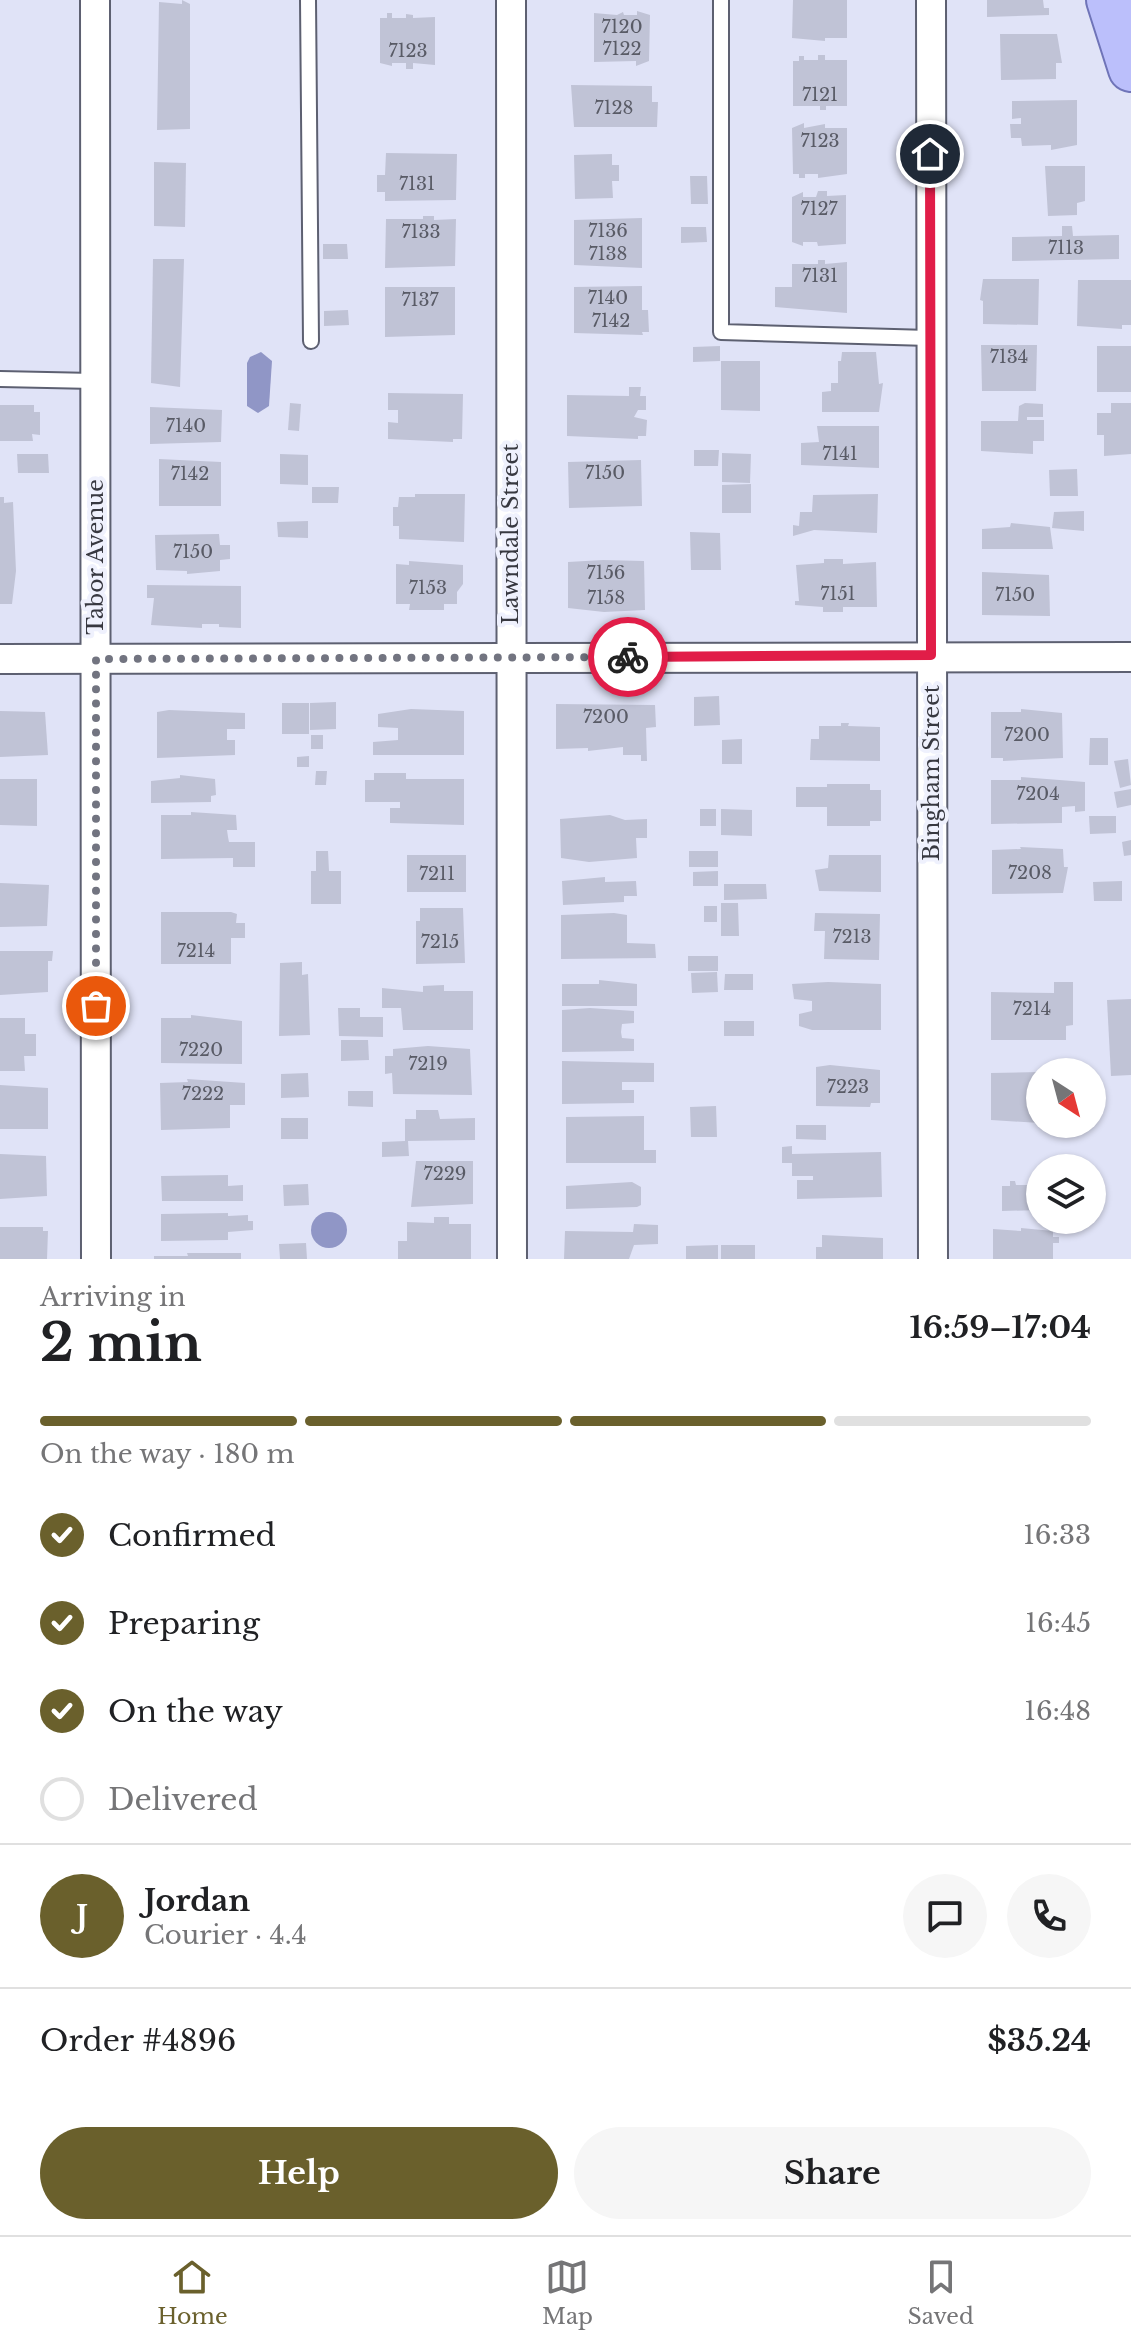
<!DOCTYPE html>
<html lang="en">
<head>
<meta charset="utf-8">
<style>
  body { margin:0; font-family:"Libre Baskerville",serif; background:#f6f6f6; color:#202124; height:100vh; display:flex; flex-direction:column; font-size:30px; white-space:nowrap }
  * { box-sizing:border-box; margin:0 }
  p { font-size:26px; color:#757577 }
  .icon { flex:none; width:44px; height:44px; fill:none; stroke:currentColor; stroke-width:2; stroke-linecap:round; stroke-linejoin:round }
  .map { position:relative; height:1259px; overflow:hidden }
  .panel { display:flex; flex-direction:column; background:#fff; flex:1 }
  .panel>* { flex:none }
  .needle { width:52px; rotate:144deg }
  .controls { position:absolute; left:1026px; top:1058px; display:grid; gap:16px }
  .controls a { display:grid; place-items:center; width:80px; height:80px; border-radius:50%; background:#fff; box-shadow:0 2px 6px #0004; font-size:40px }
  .pin { position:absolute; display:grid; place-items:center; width:68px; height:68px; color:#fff; margin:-34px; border:4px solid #fff; border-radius:50%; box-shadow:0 2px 8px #0007 }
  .courier { position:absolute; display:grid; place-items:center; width:80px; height:80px; margin:-40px; border:6px solid #e11d48; border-radius:50%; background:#fff; color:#222; box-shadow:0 2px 10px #0007 }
  .head em { font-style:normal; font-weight:700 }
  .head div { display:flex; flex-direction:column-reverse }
  .head { display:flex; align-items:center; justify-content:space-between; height:136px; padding:0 40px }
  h1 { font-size:52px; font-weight:700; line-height:60px }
  .bar { display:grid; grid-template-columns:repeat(4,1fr); gap:12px 8px; align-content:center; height:96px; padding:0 40px }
  .bar i { height:10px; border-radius:6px; background:#e0e0e0 }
  .bar .active { background:#6a602c }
  .bar p { grid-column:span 4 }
  .line { display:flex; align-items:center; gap:20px; padding:0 40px; border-top:2px solid #e0e0e0 }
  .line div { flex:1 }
  .round { display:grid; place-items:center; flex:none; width:84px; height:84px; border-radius:42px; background:#f6f6f6 }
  ol { padding:0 40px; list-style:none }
  li { display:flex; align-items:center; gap:24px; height:88px }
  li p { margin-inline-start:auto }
  li .icon { padding:8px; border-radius:50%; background:#6a602c; color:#fff; stroke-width:4 }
  li:last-child { color:#757577 }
  li i { width:44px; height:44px; border:4px solid #e0e0e0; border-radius:50% }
  .button { display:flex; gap:16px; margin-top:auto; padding:16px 40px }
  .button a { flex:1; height:92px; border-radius:48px; background:#6a602c; color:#fff; font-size:32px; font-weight:700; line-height:92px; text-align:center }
  .button a+a { background:#f6f6f6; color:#202124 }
  .menu { display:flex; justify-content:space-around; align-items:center; height:112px; border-top:2px solid #e0e0e0; background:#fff; font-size:22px; color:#757577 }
  .menu a { display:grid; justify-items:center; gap:4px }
  .menu .active { color:#6a602c }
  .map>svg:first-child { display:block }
  .water { fill:#9096c6 }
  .building { fill:#c0c3d6 }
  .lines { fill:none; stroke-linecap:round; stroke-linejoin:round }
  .lane-casing { stroke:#5d6071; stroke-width:18 }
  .street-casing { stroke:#5d6071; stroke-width:32 }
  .primary-casing { stroke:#6f74b8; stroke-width:48 }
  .lane { stroke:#fff; stroke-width:14 }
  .street { stroke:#fff; stroke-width:28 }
  .primary { stroke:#bbbffb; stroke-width:44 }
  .done { stroke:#727480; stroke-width:8; stroke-dasharray:0 14.4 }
  .route { stroke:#e11d48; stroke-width:10 }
  .labels { text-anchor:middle; stroke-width:8; stroke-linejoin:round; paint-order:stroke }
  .number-label { font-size:18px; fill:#595b66 }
  .street-label { font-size:22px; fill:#373840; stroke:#eff1fd }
</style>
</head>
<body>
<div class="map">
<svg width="1131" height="1259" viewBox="0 0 1131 1259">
  <rect width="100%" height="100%" fill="#e0e3f7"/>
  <g class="water">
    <polygon points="261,352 272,361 269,406 258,413 247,406 247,363 250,357"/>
    <circle cx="329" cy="1230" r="18"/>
  </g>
  <g class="building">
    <polygon points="182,0 190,4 190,129 157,130 159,2 182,4"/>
    <polygon points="793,0 847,0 847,38 825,38 825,41 792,38"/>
    <polygon points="987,0 1043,0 1044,8 1049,8 1049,15 987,17"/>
    <polygon points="637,11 650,15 649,61 636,66 636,61 594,62 594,13 617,15 623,12 624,15 637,15"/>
    <polygon points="387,13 392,13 392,18 406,18 406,14 413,15 413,18 435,17 435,65 413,63 413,69 406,69 406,63 392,63 392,66 380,63 380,18 387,18"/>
    <polygon points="1000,34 1057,34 1062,63 1056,63 1056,79 1001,80"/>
    <polygon points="818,55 825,55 825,60 847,60 847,106 826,106 826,110 820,110 820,106 793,106 793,61 799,61 799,56 804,56 804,60 818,60"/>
    <polygon points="571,85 652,86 652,102 658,102 657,127 574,127"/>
    <polygon points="1077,100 1077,145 1051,150 1051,145 1022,146 1021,138 1011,138 1010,124 1021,124 1021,118 1012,119 1012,101"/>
    <polygon points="804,123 804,128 825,124 825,128 847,128 847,174 818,178 818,174 805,174 805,178 799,178 799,174 793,174 792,128"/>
    <polygon points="386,153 457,154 456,200 385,201 385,192 377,192 377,175 385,175"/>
    <polygon points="612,154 612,165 619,165 619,181 612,181 613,198 575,199 574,155"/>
    <polygon points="154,162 186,163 185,227 154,226"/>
    <polygon points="1045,166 1085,166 1085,201 1077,203 1077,215 1048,216"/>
    <polygon points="690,176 707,176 708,204 691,204"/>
    <polygon points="818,191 827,191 827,196 846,195 846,244 818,246 817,242 803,242 803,246 792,242 792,197 803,192 803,197 816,197"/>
    <polygon points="423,216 434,216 434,220 456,219 455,266 385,268 386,219 423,219"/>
    <polygon points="642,218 642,268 574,265 574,220"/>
    <polygon points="1062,226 1072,226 1073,236 1119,235 1119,259 1012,261 1012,237 1062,236"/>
    <polygon points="681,227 706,227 707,242 681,243"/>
    <polygon points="323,244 347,244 348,259 323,259"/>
    <polygon points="153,259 184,259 180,387 151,383"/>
    <polygon points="818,260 825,260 825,264 847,262 847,313 775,307 775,287 792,287 792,264 818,264"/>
    <polygon points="983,279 1039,279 1038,325 983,324 983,301 980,300"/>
    <polygon points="1078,280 1131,280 1131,325 1122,325 1122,329 1077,326"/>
    <polygon points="642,286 642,310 648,310 649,332 642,332 643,335 574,333 574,287"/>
    <polygon points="385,287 455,287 455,335 385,337"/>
    <polygon points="348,310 349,325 324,326 324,311"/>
    <polygon points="981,345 1037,345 1036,391 982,391"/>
    <polygon points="720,346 720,361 693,362 693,347"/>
    <rect x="1097" y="346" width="34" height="46"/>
    <polygon points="842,352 876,352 879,384 883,383 879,412 822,412 822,392 831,391 831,383 838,383 838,361 841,361"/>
    <polygon points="721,361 760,361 760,411 721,410"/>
    <polygon points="629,387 641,387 640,396 646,396 646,410 638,410 634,417 647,420 646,436 638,436 638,439 567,436 567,395 629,396"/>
    <polygon points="388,393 463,394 462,439 453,439 453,442 388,439 388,422 398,423 398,410 388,410"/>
    <polygon points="290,403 301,404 299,431 288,430"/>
    <polygon points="1025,403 1043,404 1043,417 1027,417 1027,420 1044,420 1044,441 1033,441 1033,454 981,451 981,421 1018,421 1019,406"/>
    <polygon points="1111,403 1131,403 1131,454 1104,456 1104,435 1097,435 1097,413 1111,413"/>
    <polygon points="0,405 34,405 34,412 40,412 40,435 32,434 33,441 0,441"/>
    <polygon points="150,407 222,410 221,442 150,444"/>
    <polygon points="817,426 879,426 879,468 801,465 801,443 819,442"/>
    <polygon points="694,450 719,450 718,466 694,466"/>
    <polygon points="722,453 751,454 750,483 722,482"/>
    <polygon points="17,454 48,454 49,473 18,473"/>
    <polygon points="280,454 308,455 308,485 280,484"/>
    <polygon points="159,459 221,462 221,506 159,506"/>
    <polygon points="641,460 642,506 569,508 568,462"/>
    <polygon points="1077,469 1078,496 1050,496 1049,470"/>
    <polygon points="751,484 751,513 722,513 722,485"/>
    <polygon points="312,487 339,487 338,503 312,503"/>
    <polygon points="415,494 465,494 464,542 399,539 399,526 393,526 393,507 398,507 399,497 415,497"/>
    <polygon points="878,494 877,533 814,530 793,536 793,525 799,526 800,512 812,512 813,495"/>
    <polygon points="0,497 4,497 4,503 13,502 16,571 12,604 0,604"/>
    <polygon points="1084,511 1084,531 1052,528 1054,512"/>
    <polygon points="308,521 308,538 278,537 277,522"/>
    <polygon points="1011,523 1050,527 1053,549 982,549 982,529 1010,527"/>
    <polygon points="690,532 720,533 721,570 691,570"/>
    <polygon points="219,534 220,545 230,545 230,559 220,560 220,571 187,574 187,571 156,570 155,535"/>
    <polygon points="824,559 843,559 843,564 876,562 877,607 843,607 843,612 823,612 823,607 795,605 795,601 799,601 796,565 824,563"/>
    <polygon points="603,560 644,561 645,610 604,612 568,608 568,562"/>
    <polygon points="409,561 463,565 463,584 457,592 457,604 444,604 444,610 409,610 410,604 396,604 396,564 409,565"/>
    <polygon points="982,572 1049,575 1050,616 982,615"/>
    <polygon points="147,585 241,586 241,628 219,627 219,624 202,624 202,628 151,625 154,598 147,598"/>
    <polygon points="719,696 720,725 694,726 694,697"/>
    <polygon points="336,702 336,729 310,730 310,703"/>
    <rect x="282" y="703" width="27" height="31"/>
    <polygon points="556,704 655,705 656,727 646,728 647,761 641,761 641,755 623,755 623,747 588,751 588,748 556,749"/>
    <polygon points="411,709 464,711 464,755 373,755 373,742 398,740 398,728 378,727 378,714"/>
    <polygon points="1021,709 1062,713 1063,758 1003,761 1003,758 991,758 991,712 1021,712"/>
    <polygon points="169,710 245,713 245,729 227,729 227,740 235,740 235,755 157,758 157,712"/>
    <polygon points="0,711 45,712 48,755 0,757"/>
    <polygon points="841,723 849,723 848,726 880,727 880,761 810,760 811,739 819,739 819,726 841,726"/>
    <rect x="311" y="735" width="12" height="14"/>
    <polygon points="1090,738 1108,738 1108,765 1089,765"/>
    <polygon points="742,739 742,764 722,764 722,740"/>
    <polygon points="309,756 309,767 297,767 297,757"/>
    <polygon points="1128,759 1131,785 1120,788 1114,761"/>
    <polygon points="316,771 327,771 326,785 315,785"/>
    <polygon points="374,773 406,773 406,779 464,779 464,825 390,823 390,808 400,808 400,802 365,802 365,780 374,780"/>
    <polygon points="180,775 215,779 216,795 211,796 211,802 151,803 151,781 180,778"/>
    <polygon points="1021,777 1085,782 1085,811 1075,812 1075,806 1062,807 1062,823 991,824 991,780 1021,780"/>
    <polygon points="0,779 37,779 37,826 0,825"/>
    <polygon points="827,784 870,784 870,790 881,790 881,821 870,821 870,826 827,826 827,807 796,807 796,787 827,787"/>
    <polygon points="1131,789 1131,805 1117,808 1114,792"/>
    <rect x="700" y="809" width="16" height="17"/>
    <polygon points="721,809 752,810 752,836 721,835"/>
    <polygon points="191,812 236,815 237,830 227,830 228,837 229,842 255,842 255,867 233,867 233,858 161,859 161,815 191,815"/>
    <polygon points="610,815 625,820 647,819 647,838 636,838 637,858 589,862 561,858 560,819"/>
    <polygon points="1089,816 1116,816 1116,833 1090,834"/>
    <polygon points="1131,840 1131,855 1124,856 1122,842"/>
    <polygon points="1020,847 1063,849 1064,867 1068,867 1063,893 992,894 992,850 1021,849"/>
    <polygon points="316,851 328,851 329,871 341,871 341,904 311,904 311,871 316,871"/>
    <rect x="689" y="851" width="29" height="16"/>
    <rect x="407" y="855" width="59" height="37"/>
    <polygon points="829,855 881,855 881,892 819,891 815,870 828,868"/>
    <polygon points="718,871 718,886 693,886 693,872"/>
    <polygon points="605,877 605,882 636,881 637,896 624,896 624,902 563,905 562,881"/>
    <polygon points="1122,881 1122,901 1094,901 1093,882"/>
    <polygon points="0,883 49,885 47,926 0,927"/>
    <polygon points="724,884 766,884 767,899 724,900"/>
    <polygon points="721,903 738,903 739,936 721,936"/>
    <rect x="704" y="906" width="13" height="16"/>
    <polygon points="420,908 463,908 465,963 416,964 416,921 420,921"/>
    <polygon points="161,912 231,912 237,914 236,923 245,923 245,938 231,938 231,964 161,964"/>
    <polygon points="614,913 627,915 627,943 655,944 656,958 561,959 561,915"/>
    <polygon points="815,913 880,914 879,960 824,959 825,931 814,931"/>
    <polygon points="0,951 53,951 52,961 48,961 48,992 0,995"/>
    <rect x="688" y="956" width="30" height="15"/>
    <polygon points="302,962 302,975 308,974 310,1035 279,1036 280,963"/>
    <polygon points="717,972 718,992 692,993 691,973"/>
    <polygon points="725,974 753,974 753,990 724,990"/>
    <polygon points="599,980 637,984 637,1006 562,1006 562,984 599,984"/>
    <polygon points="828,982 881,984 881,1030 812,1030 799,1026 799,1014 812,1011 812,1001 794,999 792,984"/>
    <polygon points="1054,982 1073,982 1073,1025 1066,1026 1066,1040 991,1040 991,992 1054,993"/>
    <polygon points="444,985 444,991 473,991 473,1030 403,1030 401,1008 382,1008 382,988 423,992 423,986"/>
    <polygon points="1131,999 1131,1075 1111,1076 1107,1000"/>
    <polygon points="338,1008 360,1008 360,1017 383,1017 383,1037 339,1036"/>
    <polygon points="590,1008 634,1011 634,1023 622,1024 621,1032 622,1038 634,1039 634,1051 562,1052 562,1010"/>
    <polygon points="191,1015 242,1021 242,1064 161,1063 161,1018 191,1018"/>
    <polygon points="0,1018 25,1018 25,1034 36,1034 36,1056 24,1056 25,1071 0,1071"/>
    <rect x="724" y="1021" width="30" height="15"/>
    <polygon points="341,1040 368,1040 369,1060 341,1061"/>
    <polygon points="428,1046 470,1049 472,1095 393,1094 392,1073 385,1074 385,1056 393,1056 393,1049"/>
    <polygon points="562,1061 654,1063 654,1082 622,1082 622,1090 634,1090 634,1103 562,1104"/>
    <polygon points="830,1065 880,1070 880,1103 871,1103 870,1107 816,1106 816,1067"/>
    <polygon points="1040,1072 1040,1123 991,1120 991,1073"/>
    <polygon points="308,1073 309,1097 281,1098 281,1074"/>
    <polygon points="187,1079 245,1083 245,1105 230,1105 230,1128 161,1130 160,1083 188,1082"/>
    <polygon points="0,1085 48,1088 48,1129 0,1129"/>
    <polygon points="348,1091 373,1091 373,1107 348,1106"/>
    <polygon points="716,1106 717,1137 691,1137 690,1107"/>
    <polygon points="416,1110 438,1110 440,1119 475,1118 475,1140 408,1141 409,1156 382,1157 382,1142 405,1141 405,1119 416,1119"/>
    <polygon points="644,1116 644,1150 656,1150 656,1163 566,1163 566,1117"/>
    <rect x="281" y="1118" width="27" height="21"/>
    <polygon points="796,1125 826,1125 826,1140 796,1139"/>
    <polygon points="792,1146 792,1154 881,1152 882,1197 797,1199 797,1180 813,1180 813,1176 792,1176 792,1163 782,1163 782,1147"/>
    <polygon points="0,1154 46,1156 47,1196 0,1199"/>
    <polygon points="416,1161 473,1161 473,1204 411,1207"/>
    <polygon points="228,1175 228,1186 243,1185 243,1201 162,1201 161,1176"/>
    <polygon points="1010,1181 1015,1181 1016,1185 1040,1185 1040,1210 1002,1211 1002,1186 1010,1186"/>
    <polygon points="632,1182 641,1187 641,1205 637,1207 566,1209 566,1186"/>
    <polygon points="308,1184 309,1205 284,1206 283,1185"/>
    <polygon points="228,1213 228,1216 248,1215 248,1221 253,1221 253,1230 228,1232 228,1240 161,1241 161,1214"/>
    <polygon points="434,1217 449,1217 449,1224 471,1224 471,1259 398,1259 398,1241 407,1241 407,1222 434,1223"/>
    <polygon points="634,1224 658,1225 658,1244 634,1245 629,1259 564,1259 565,1231 633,1232"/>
    <polygon points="0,1227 43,1227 43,1231 48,1231 47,1259 0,1259"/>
    <polygon points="1021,1228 1053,1231 1053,1237 1059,1237 1059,1243 1053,1243 1053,1259 993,1259 993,1229 1021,1231"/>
    <polygon points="822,1235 883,1238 883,1259 816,1259 816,1247 822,1247"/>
    <polygon points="306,1243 307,1259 280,1259 279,1244"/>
    <polygon points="718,1245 718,1259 686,1259 686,1246"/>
    <rect x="721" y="1245" width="34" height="14"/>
    <polygon points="187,1253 241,1253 241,1259 154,1259 154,1256 188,1256"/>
  </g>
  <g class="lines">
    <g class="lane-casing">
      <g id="lane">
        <polyline points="308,0 311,341"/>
        <polyline points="721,0 721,332 929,338"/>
        <polyline points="0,379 94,381"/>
      </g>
    </g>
    <g class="street-casing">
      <g id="street">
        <polyline points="95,0 96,1259"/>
        <polyline points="511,0 512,1259"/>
        <polyline points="931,0 933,1259"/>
        <polyline points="0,659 1131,657"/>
      </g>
    </g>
    <g class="primary-casing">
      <polyline id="primary" points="1109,0 1131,69"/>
    </g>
    <use href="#lane" class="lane"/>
    <use href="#street" class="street"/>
    <use href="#primary" class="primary"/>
  </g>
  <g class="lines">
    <polyline class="done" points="96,1006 96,659 628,657"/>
    <polyline class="route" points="628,657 931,655 930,154"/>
  </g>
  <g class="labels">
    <g class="number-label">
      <text x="622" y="33">7120</text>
      <text x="622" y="55">7122</text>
      <text x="408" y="57">7123</text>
      <text x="820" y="101">7121</text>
      <text x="614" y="114">7128</text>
      <text x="820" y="147">7123</text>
      <text x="417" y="190">7131</text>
      <text x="819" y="215">7127</text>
      <text x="608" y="237">7136</text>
      <text x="421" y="238">7133</text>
      <text x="1066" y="254">7113</text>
      <text x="608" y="260">7138</text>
      <text x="820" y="282">7131</text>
      <text x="608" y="304">7140</text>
      <text x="420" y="306">7137</text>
      <text x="611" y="327">7142</text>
      <text x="1009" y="363">7134</text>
      <text x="186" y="432">7140</text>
      <text x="840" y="460">7141</text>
      <text x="605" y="479">7150</text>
      <text x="190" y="480">7142</text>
      <text x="193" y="558">7150</text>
      <text x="606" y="579">7156</text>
      <text x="428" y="594">7153</text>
      <text x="838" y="600">7151</text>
      <text x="1015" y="601">7150</text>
      <text x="606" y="604">7158</text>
      <text x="606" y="723">7200</text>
      <text x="1027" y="741">7200</text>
      <text x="1038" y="800">7204</text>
      <text x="1030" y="879">7208</text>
      <text x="437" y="880">7211</text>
      <text x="852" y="943">7213</text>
      <text x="440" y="948">7215</text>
      <text x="196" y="957">7214</text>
      <text x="1032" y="1015">7214</text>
      <text x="201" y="1056">7220</text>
      <text x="428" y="1070">7219</text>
      <text x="848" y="1093">7223</text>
      <text x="203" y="1100">7222</text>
      <text x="445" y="1180">7229</text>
    </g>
    <g class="street-label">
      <text transform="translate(510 534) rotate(-90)" y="8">Lawndale Street</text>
      <text transform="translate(95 557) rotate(-90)" y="8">Tabor Avenue</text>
      <text transform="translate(931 773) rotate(-90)" y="8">Bingham Street</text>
    </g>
  </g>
</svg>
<div class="controls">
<a><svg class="needle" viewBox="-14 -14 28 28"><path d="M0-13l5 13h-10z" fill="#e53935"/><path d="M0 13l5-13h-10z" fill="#757577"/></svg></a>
<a><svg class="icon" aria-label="layers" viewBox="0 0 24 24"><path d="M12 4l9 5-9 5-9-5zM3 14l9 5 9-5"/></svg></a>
</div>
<div class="pin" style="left:96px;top:1006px;background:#ea580c"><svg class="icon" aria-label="bag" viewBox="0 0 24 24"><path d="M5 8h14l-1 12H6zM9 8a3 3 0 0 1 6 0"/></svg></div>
<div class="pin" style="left:930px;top:154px;background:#1f2937"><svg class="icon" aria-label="home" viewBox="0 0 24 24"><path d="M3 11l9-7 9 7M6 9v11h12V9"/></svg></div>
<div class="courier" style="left:628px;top:657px"><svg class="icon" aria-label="bike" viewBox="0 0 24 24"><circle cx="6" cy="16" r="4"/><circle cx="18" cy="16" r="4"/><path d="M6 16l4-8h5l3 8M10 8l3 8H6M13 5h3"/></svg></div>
</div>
<section class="panel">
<div class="head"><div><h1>2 min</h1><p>Arriving in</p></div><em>16:59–17:04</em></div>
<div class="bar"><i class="active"></i><i class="active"></i><i class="active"></i><i></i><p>On the way · 180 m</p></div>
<ol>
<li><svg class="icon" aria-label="check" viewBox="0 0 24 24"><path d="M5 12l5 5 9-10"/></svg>Confirmed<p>16:33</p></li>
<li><svg class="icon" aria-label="check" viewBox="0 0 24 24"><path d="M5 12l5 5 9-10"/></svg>Preparing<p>16:45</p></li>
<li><svg class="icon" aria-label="check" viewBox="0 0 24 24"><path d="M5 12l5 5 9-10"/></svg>On the way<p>16:48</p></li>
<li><i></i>Delivered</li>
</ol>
<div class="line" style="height:144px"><b class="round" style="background:#6a602c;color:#fff">J</b><div><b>Jordan</b><p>Courier · 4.4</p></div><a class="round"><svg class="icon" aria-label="chat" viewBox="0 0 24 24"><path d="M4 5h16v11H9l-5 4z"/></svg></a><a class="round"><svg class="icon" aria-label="phone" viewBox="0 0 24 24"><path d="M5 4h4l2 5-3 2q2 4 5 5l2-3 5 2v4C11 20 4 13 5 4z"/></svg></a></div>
<div class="line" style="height:104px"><div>Order #4896</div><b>$35.24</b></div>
<div class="button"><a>Help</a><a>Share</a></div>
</section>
<nav class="menu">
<a class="active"><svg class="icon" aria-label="home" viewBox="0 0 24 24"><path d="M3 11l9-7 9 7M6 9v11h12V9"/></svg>Home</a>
<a><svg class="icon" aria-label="map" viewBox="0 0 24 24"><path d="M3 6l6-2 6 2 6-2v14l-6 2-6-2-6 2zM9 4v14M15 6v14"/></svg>Map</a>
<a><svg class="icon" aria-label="saved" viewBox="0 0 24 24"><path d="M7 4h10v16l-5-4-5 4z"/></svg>Saved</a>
</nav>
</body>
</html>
